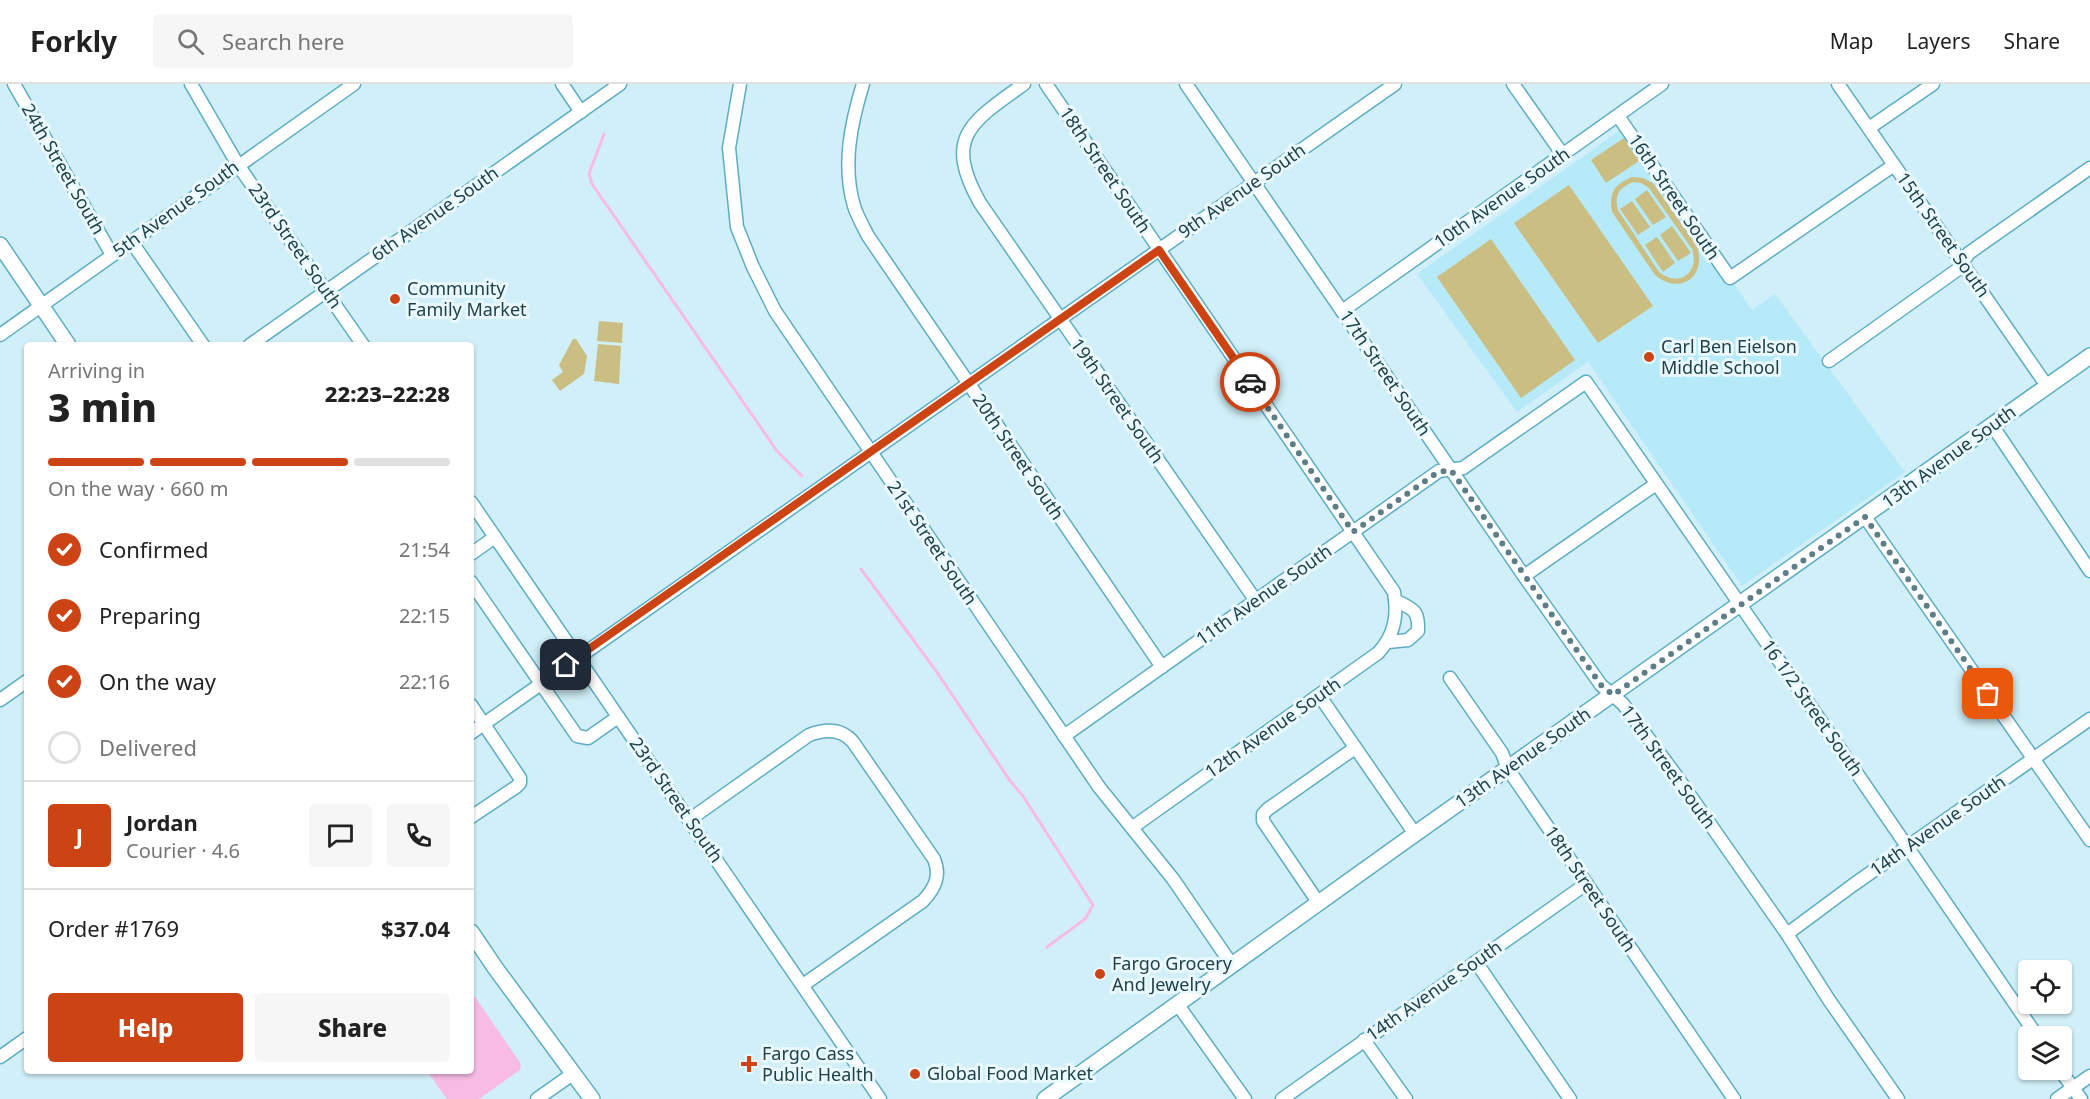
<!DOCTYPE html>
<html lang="en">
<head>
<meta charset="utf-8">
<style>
  body { margin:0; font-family:"Noto Sans",sans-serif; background:#f6f6f6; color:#222; height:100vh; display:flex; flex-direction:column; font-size:22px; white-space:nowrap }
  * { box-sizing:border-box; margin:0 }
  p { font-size:20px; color:#767676 }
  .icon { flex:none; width:33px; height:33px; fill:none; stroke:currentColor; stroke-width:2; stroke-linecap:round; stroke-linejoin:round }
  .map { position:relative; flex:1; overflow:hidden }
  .sheet { position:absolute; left:24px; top:258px; width:450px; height:732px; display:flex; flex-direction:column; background:#fff; border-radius:6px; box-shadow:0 2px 4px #0004 }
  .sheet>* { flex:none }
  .fabs { position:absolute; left:2018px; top:876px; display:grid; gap:12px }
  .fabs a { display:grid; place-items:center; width:54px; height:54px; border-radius:6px; background:#fff; box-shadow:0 2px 4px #0004; font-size:30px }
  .pin { position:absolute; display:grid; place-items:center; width:51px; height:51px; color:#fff; margin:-26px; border-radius:12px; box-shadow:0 3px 9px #0006 }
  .courier { position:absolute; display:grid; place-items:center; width:60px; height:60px; margin:-30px; border:4px solid #cc4414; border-radius:50%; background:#fff; color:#222; box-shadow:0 2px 8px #0007 }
  .head em { font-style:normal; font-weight:800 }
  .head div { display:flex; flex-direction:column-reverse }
  .head { display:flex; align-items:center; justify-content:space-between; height:102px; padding:0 24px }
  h1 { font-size:39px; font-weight:800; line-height:45px }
  .bar { display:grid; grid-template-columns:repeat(4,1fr); gap:9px 6px; align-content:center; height:72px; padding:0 24px }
  .bar i { height:8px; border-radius:4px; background:#e0e0e0 }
  .bar .on { background:#cc4414 }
  .bar p { grid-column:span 4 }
  .line { display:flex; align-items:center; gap:15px; padding:0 24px; border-top:2px solid #e0e0e0 }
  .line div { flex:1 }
  .round { display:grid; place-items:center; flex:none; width:63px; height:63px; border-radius:6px; background:#f6f6f6 }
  ol { padding:0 24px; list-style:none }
  li { display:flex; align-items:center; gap:18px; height:66px }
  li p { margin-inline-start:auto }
  li .icon { padding:6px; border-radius:50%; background:#cc4414; color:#fff; stroke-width:4 }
  li:last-child { color:#767676 }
  li i { width:33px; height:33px; border:3px solid #e0e0e0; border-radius:50% }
  .action { display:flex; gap:12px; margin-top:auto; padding:12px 24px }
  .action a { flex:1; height:69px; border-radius:6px; background:#cc4414; color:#fff; font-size:24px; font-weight:800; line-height:69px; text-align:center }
  .action a+a { background:#f6f6f6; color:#222 }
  header { display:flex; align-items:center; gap:36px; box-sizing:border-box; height:84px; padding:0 30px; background:#fff; border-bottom:2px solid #e0e0e0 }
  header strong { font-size:28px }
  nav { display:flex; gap:33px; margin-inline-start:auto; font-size:21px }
  .search { width:420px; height:54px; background:#f6f6f6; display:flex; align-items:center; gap:15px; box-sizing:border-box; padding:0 21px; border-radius:6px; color:#767676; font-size:22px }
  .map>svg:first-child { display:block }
  .built { fill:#b6eaf9 }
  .green { fill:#cbbe82; fill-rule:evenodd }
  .water { fill:#f7bbe5 }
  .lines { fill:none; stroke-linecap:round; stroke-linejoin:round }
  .stream { stroke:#f7bbe5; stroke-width:3 }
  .minor-casing { stroke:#5cadc2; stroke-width:15 }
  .major-casing { stroke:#5cadc2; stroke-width:18 }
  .minor { stroke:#fff; stroke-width:12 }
  .major { stroke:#fff; stroke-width:15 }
  .done { stroke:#5e7e87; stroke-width:6; stroke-dasharray:0 10.8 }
  .route { stroke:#cc4414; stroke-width:8 }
  .poi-dot { fill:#cc4414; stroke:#eaf9fe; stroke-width:2 }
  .labels { text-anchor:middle; stroke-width:6; stroke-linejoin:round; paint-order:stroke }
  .street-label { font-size:18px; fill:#20414a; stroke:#eaf9fe }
  .poi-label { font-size:18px; fill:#20414a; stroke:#eaf9fe; text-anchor:start }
</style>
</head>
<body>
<header>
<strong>Forkly</strong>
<div class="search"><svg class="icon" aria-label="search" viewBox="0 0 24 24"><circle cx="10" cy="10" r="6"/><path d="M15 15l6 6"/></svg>Search here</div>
<nav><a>Map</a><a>Layers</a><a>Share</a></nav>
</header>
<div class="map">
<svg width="2090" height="1015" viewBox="0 0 2090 1015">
  <rect width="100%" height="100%" fill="#d1eff8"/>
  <polygon class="built" points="1619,47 1721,193 1727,190 1752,226 1775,210 1905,388 1742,502 1588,278 1517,328 1417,190"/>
  <g class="green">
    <polygon points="1624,54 1639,77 1606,99 1591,76"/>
    <path d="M1632,93l11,1 10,5 44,63c10,31 -17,50 -42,29l-43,-63c-4,-19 3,-28 20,-35zM1633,98l8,1 8,5 43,61c8,24 -13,39 -33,23l-41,-62c-4,-15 1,-22 15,-28z"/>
    <polygon points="1569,101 1653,222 1598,259 1514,139"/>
    <polygon points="1647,106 1666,133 1653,141 1635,115"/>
    <polygon points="1632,117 1650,143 1638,151 1620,125"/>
    <polygon points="1672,142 1691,169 1678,177 1660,151"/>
    <polygon points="1657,153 1675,179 1663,188 1645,161"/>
    <polygon points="1491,155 1575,276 1521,314 1437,193"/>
    <polygon points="599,237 623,239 622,259 597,257"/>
    <polygon points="573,255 576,255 587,272 584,290 560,307 552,296 563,288 559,281"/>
    <polygon points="598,260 621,262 619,300 594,297"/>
  </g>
  <polygon class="water" points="471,907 521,980 520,986 479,1015 447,1015 427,987 471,987"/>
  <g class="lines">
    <g class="stream">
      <polyline points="604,50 589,90 592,100 777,367 802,392"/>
      <polyline points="861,485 934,584 1011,698 1023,712 1093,821 1085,835 1047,863"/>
    </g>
    <g class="minor-casing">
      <g id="minor">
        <polyline points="14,0 112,171"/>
        <polyline points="191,0 238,81 363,261"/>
        <polyline points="562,0 581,28"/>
        <polyline points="740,0 729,64 737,143 753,183 775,227 1099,703 1173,795 1232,881"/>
        <path d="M863,0c-12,39 -21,81 -9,122 3,10 9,20 14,30l294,431"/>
        <path d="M1024,0c-53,38 -81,53 -44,119l276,398"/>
        <path d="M1046,0l348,508c4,23 1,43 -16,61l-245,174"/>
        <polyline points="1186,0 1524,492 1601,601 1623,620 1675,690 1787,850 1829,916 1898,1015"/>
        <polyline points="1513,0 1563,71"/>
        <polyline points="1838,0 2047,302"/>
        <polyline points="1618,32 1730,194 1894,81"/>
        <polyline points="1869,44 1933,0"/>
        <polyline points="131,157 203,261"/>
        <polyline points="1342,227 1662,0"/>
        <polyline points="0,251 354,0"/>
        <polyline points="250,261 620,0"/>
        <polyline points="1829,277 1957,186 1969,169 2090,84"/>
        <polyline points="1992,341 2090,487"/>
        <polyline points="471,418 880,1015"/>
        <polyline points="1865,433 2090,756"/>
        <polyline points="471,470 495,453"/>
        <polyline points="1524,492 1656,400"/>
        <polyline points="471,498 577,652 588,654 618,633"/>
        <path d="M1388,558l20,-2 10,-9c1,-22 -5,-21 -23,-31"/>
        <polyline points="1450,594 1502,669 1508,685 1734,1015"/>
        <polyline points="1319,611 1415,750"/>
        <polyline points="0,616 27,597"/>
        <polyline points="471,621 520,694 520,699 516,703 471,733"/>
        <polyline points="471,649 1395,0"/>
        <polyline points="1064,652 1439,387 1463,384 1586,298 1845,672 2037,952"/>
        <path d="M689,736l120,-85c16,-6 32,-7 44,7l81,117c7,17 1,29 -11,42l-120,84"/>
        <polyline points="1318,818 1263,737 1263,730 1268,725 1355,664"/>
        <polyline points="1787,850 1853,801 2090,635"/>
        <polyline points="1476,878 1570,1015"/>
        <polyline points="1178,921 1245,1015"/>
        <polyline points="1364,956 1406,1015"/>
        <polyline points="0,973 27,954"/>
        <polyline points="2060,986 2081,1015"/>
        <polyline points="537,1015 574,989"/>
        <polyline points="1282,1015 1586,800"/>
        <polyline points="2057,1015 2090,992"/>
      </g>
    </g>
    <g class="major-casing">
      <g id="major">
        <polyline points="0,161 68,261"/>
        <polyline points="471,848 496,885 592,1015"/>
        <polyline points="1045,1015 1405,757 2090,272"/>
      </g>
    </g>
    <use href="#minor" class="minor"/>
    <use href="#major" class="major"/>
  </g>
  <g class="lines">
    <polyline class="done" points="1250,298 1353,448 1438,388 1451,386 1601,601 1613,611 1865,433 1988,610"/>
    <polyline class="route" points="566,581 1159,166 1250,298"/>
  </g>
  <g class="poi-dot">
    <circle cx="395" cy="215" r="6"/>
    <circle cx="1649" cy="273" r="6"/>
    <circle cx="1100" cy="890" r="6"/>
    <path d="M746 971h6v6h6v6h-6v6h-6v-6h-6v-6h6z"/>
    <circle cx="915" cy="990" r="6"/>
  </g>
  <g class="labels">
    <g class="street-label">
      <text transform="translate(63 85) rotate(60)" y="6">24th Street South</text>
      <text transform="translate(1105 86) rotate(56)" y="6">18th Street South</text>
      <text transform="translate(1242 107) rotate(-35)" y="6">9th Avenue South</text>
      <text transform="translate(1674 113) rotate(56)" y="6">16th Street South</text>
      <text transform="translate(1502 114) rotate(-35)" y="6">10th Avenue South</text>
      <text transform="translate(176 125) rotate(-36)" y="6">5th Avenue South</text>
      <text transform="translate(435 130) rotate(-35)" y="6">6th Avenue South</text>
      <text transform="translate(1943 151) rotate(55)" y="6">15th Street South</text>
      <text transform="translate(295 162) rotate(55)" y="6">23rd Street South</text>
      <text transform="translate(1385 289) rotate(56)" y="6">17th Street South</text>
      <text transform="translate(1117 317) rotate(55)" y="6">19th Street South</text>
      <text transform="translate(1018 373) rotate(56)" y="6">20th Street South</text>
      <text transform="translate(1949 373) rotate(-36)" y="6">13th Avenue South</text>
      <text transform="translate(932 459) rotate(56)" y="6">21st Street South</text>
      <text transform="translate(1264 511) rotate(-35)" y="6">11th Avenue South</text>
      <text transform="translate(1812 624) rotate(55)" y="6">16 1/2 Street South</text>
      <text transform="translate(1273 644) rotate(-35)" y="6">12th Avenue South</text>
      <text transform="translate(1523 674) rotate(-35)" y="6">13th Avenue South</text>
      <text transform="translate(1668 683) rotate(54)" y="6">17th Street South</text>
      <text transform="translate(676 716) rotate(55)" y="6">23rd Street South</text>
      <text transform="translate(1938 742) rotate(-35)" y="6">14th Avenue South</text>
      <text transform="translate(1590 805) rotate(56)" y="6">18th Street South</text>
      <text transform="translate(1434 907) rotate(-35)" y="6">14th Avenue South</text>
    </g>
    <g class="poi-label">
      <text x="407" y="211">Community<tspan x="407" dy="21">Family Market</tspan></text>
      <text x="1661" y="269">Carl Ben Eielson<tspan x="1661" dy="21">Middle School</tspan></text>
      <text x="1112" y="886">Fargo Grocery<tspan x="1112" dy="21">And Jewelry</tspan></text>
      <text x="762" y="976">Fargo Cass<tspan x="762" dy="21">Public Health</tspan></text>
      <text x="927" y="996">Global Food Market</text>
    </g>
  </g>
</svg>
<div class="fabs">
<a><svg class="icon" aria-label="locate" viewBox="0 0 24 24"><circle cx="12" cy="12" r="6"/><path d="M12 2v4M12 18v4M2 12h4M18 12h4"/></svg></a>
<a><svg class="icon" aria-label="layers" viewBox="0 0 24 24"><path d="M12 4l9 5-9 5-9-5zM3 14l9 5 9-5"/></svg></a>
</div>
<div class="pin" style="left:1988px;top:610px;background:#ea580c"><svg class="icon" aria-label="bag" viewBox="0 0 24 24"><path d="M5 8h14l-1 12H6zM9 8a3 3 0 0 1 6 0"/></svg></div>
<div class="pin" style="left:566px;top:581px;background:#1f2937"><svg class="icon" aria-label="home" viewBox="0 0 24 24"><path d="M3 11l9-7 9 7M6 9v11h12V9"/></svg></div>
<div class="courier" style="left:1250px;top:298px"><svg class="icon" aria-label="car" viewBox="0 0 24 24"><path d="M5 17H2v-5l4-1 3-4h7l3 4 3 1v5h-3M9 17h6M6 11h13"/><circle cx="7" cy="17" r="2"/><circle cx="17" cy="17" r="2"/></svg></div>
<section class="sheet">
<div class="head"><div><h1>3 min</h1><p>Arriving in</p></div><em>22:23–22:28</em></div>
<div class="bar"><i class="on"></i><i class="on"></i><i class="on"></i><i></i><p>On the way · 660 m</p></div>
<ol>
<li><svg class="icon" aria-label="check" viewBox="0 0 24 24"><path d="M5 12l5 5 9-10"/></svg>Confirmed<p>21:54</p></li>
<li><svg class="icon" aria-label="check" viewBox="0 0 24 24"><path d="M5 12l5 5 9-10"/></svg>Preparing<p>22:15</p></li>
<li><svg class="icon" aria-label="check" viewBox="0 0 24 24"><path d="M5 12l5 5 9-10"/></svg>On the way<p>22:16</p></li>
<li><i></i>Delivered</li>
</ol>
<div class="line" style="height:108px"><b class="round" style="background:#cc4414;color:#fff">J</b><div><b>Jordan</b><p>Courier · 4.6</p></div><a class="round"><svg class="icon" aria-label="chat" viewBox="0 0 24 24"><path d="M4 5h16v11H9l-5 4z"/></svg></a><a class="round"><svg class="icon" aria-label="phone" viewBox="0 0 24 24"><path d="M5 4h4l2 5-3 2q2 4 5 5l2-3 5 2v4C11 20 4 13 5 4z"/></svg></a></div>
<div class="line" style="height:78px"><div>Order #1769</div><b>$37.04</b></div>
<div class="action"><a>Help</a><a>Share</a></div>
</section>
</div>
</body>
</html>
